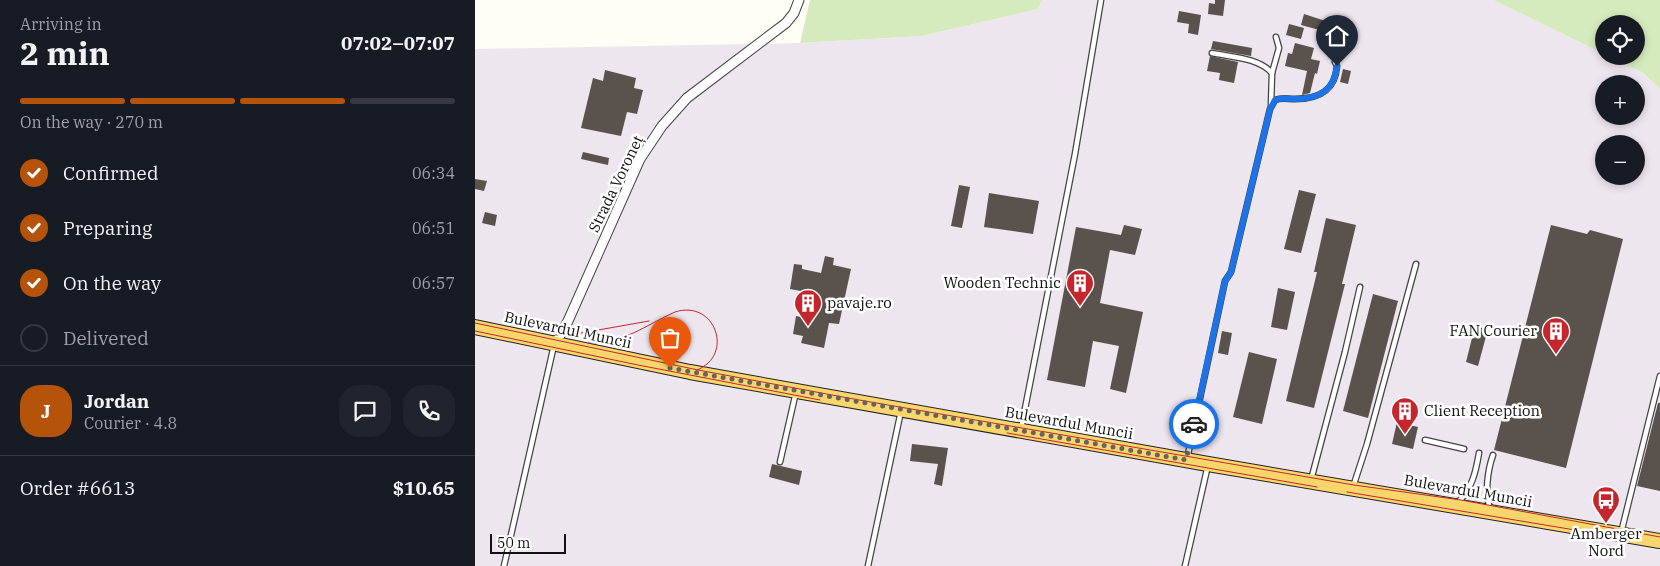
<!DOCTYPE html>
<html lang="en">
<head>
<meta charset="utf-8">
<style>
  body { margin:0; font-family:"IBM Plex Serif",serif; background:#20242c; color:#f1f3f6; height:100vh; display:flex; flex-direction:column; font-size:19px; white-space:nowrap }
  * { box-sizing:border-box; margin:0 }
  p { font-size:16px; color:#9ea1a6 }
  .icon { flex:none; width:28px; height:28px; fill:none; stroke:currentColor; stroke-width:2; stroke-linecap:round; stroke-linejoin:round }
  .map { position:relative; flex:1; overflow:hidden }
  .panel { display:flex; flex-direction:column; background:#171b24; width:475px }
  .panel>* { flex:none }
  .controls { position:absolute; left:1120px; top:15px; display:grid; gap:10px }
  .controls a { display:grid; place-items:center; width:50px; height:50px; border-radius:50%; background:#171b24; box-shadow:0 2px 8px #0003; font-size:25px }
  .scale { position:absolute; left:15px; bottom:12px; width:76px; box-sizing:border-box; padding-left:5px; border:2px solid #111; border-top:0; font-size:14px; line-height:18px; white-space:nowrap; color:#111; -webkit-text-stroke:4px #fff; paint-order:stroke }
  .pin { position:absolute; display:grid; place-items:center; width:42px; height:42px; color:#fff; margin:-51px -21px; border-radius:50% 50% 50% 0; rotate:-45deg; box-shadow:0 0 5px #0007 }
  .pin .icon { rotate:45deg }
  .courier { position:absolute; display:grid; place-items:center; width:50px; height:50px; margin:-25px; border:4px solid #1a73e8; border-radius:50%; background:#fff; color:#222; box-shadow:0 1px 6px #0007 }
  .overview em { font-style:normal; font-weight:700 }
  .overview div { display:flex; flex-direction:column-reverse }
  .overview { display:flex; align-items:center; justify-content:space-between; height:85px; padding:0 20px }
  h1 { font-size:32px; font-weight:700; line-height:38px }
  .bar { display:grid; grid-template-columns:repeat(4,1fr); gap:8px 5px; align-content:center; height:60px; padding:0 20px }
  .bar i { height:6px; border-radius:4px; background:#363941 }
  .bar .selected { background:#b45309 }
  .bar p { grid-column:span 4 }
  .line { display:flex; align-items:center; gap:12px; padding:0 20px; border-top:1px solid #363941 }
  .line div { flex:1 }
  .round { display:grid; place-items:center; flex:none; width:52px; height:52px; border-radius:20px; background:#20242c }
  ol { padding:0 20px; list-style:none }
  li { display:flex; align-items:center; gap:15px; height:55px }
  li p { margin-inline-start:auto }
  li .icon { padding:5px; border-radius:50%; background:#b45309; color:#fff; stroke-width:4 }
  li:last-child { color:#9ea1a6 }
  li i { width:28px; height:28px; border:2px solid #363941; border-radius:50% }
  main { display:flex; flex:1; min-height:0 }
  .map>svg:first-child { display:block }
  .industrial { fill:#eee6ef; fill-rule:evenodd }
  .green { fill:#d5ebbd }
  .building { fill:#5a524d }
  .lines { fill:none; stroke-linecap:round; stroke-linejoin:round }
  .lane-casing { stroke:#444; stroke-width:7 }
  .street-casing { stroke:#444; stroke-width:11 }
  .primary-casing { stroke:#222; stroke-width:16 }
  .lane { stroke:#fff; stroke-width:4.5 }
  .street { stroke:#fff; stroke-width:9 }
  .primary { stroke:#f9d66b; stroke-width:14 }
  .tram { stroke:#c4262e; stroke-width:1 }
  .done { stroke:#646461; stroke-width:5; stroke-dasharray:0 9 }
  .route { stroke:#1a73e8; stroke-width:6 }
  .labels { text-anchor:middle; stroke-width:5; stroke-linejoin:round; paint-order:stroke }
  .street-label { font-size:15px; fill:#111; stroke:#fff }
  .poi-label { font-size:15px; fill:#111; stroke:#fff; text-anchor:end }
</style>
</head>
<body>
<main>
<section class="panel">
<div class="overview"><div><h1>2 min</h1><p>Arriving in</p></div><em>07:02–07:07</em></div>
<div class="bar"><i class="selected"></i><i class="selected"></i><i class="selected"></i><i></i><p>On the way · 270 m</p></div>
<ol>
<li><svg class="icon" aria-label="check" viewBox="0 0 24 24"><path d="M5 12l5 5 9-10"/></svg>Confirmed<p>06:34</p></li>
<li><svg class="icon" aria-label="check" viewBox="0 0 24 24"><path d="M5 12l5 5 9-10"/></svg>Preparing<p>06:51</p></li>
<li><svg class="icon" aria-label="check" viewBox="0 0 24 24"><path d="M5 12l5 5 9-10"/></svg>On the way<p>06:57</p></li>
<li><i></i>Delivered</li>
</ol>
<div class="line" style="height:90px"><b class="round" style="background:#b45309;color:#fff">J</b><div><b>Jordan</b><p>Courier · 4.8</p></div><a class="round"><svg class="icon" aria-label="chat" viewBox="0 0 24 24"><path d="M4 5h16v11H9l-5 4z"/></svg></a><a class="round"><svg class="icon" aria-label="phone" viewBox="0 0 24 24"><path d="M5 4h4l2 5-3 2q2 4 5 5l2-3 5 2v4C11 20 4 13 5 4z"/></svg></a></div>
<div class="line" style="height:65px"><div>Order #6613</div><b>$10.65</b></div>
</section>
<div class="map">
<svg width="1185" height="566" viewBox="0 0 1185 566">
  <rect width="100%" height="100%" fill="#fffdf5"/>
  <path class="industrial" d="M567,0h451l111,54v2h5l34,17 17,16v477h-1185v-517l325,-6 122,-7 116,-27zM1129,84h32v32h-32zM1129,144h32v32h-32z"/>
  <g class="green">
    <polygon points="335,0 567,0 563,9 447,36 325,43"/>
    <polygon points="1018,0 1185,0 1185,89 1168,73 1134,56 1161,56 1161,24 1129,24 1129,54"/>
  </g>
  <g class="building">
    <polygon points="740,0 750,0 748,16 733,14 734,3 740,4"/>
    <polygon points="704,11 726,15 723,35 713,33 714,24 702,22"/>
    <polygon points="829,14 866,26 863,37 847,33 848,31 826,25"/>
    <polygon points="814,24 829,28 826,39 811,35"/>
    <polygon points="738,41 777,48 776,56 736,49"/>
    <polygon points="820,43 839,48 836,59 845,61 842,74 840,73 835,93 827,95 832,71 810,66 813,53 817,54"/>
    <polygon points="735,56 763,62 759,83 744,80 745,73 732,71"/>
    <polygon points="868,69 876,71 873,84 865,82"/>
    <polygon points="130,70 161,78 159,88 168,90 162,114 152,112 146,136 106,128 118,78 128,81"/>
    <polygon points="108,152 134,158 133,165 106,159"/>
    <polygon points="0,179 12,181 9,191 0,189"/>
    <polygon points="484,185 495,187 487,228 476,226"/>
    <polygon points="824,190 841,194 826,253 809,249"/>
    <polygon points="514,193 564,201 558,234 509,227"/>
    <polygon points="10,212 22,215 20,226 7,223"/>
    <polygon points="851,218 881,225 867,284 870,284 839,408 811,401 842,272 839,272"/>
    <polygon points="649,225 667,229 660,255 635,250 625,303 668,312 651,393 635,389 644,346 618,341 610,387 572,380 601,227 646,235"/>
    <polygon points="1076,225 1112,234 1115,230 1148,239 1091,468 1019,450"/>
    <polygon points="350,256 359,258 358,265 376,269 364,324 354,323 349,348 326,343 328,336 318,334 321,316 326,317 331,292 315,289 319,264 327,265 327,269 346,273"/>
    <polygon points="803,288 820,292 812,330 796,327"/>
    <polygon points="898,294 923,301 893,418 868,411"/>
    <polygon points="1000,326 1013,329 1003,366 991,362"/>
    <polygon points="747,331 757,333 753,355 743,353"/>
    <polygon points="774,352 802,359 787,424 758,417"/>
    <polygon points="1183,403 1185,403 1185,491 1162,486"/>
    <polygon points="922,422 943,427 938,449 917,444"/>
    <polygon points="437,444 473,448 467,486 459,484 463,464 435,461"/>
    <polygon points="297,464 327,471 324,485 294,477"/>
  </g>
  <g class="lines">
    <g class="lane-casing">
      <g id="lane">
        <path d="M737,53c20,4 47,5 60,20"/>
        <polyline points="796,105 797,73 804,48 801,37"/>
        <polyline points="546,429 600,154 626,0"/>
        <polyline points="950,440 989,449"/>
        <path d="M712,459l38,-178 6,-9 39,-163 5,-9c7,-3 12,-1 20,-1 24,0 40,-8 42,-33l-2,-4"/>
        <polyline points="305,462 321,392"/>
        <polyline points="836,480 870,352 885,287"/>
        <polyline points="878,487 892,444 941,264"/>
        <path d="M982,503c15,-13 19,-32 22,-50"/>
        <path d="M1015,510c-5,-17 -3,-38 3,-55"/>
        <polyline points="1146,533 1185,376"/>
        <polyline points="29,566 79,345"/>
        <polyline points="393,566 426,411"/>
        <polyline points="710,566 733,465"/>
      </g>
    </g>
    <g class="street-casing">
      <polyline id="street" points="80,344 93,321 165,159 187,126 212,98 311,23 319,13 324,0"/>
    </g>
    <g class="primary-casing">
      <polyline id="primary" points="0,327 215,372 733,464 1185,541"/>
    </g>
    <use href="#lane" class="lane"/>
    <use href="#street" class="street"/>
    <use href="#primary" class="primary"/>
    <g class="tram">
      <polyline points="0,323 223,370 384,400 879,485 986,500 1185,537"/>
      <polyline points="0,331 163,365 345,400"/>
      <polyline points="80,335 95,335 174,321"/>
      <path d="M114,343c38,-1 53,-16 86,-31 40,-13 60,43 22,58"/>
      <polyline points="532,433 842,487"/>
      <polyline points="872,492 1160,540"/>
    </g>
  </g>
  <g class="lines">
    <polyline class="done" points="195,368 711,460 719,424"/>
    <path class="route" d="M719,424l31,-143 6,-9 39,-163 5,-9c7,-3 12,-1 20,-1 24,0 39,-8 42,-33"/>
  </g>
  <defs>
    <g id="building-pin" transform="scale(1.4375)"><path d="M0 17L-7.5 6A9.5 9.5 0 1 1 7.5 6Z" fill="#c4262e" stroke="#fff"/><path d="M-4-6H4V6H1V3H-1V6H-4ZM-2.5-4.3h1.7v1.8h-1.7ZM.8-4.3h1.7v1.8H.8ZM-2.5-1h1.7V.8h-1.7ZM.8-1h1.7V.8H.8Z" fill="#fff"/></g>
    <g id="bus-pin" transform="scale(1.4375)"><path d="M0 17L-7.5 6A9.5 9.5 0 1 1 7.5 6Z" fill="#c4262e" stroke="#fff"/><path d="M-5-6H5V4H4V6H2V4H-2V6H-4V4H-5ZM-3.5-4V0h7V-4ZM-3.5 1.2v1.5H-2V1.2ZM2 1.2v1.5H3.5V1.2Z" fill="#fff"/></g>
  </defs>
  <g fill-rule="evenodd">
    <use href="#building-pin" x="605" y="283"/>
    <use href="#building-pin" x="333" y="303"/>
    <use href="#building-pin" x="1081" y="331"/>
    <use href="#building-pin" x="930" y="411"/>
    <use href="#bus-pin" x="1131" y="500"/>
  </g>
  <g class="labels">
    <g class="street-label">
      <text transform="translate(141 184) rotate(-64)" y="5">Strada Voroneț</text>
      <text transform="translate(93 330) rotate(12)" y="5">Bulevardul Muncii</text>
      <text transform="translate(594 423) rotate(10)" y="5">Bulevardul Muncii</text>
      <text transform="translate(993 491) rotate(10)" y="5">Bulevardul Muncii</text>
    </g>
    <g class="poi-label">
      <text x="586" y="288">Wooden Technic</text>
      <text x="352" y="308" text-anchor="start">pavaje.ro</text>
      <text x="1062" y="336">FAN Courier</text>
      <text x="949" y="416" text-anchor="start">Client Reception</text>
      <text x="1131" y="539" text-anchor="middle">Amberger<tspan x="1131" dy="17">Nord</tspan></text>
    </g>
  </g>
</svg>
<div class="controls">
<a><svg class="icon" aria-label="locate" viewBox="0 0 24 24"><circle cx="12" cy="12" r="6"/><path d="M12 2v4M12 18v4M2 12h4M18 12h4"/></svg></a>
<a>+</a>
<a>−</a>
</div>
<div class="scale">50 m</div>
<div class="pin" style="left:195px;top:368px;background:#ea580c"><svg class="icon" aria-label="bag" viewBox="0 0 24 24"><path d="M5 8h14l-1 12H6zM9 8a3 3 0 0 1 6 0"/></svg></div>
<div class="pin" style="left:862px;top:66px;background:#1f2937"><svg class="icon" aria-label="home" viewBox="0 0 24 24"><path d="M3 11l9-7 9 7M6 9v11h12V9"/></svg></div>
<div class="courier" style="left:719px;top:424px"><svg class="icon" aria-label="car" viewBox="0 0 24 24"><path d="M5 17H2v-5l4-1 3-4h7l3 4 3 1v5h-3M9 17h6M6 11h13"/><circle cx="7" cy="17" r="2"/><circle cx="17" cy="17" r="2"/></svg></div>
</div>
</main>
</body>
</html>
